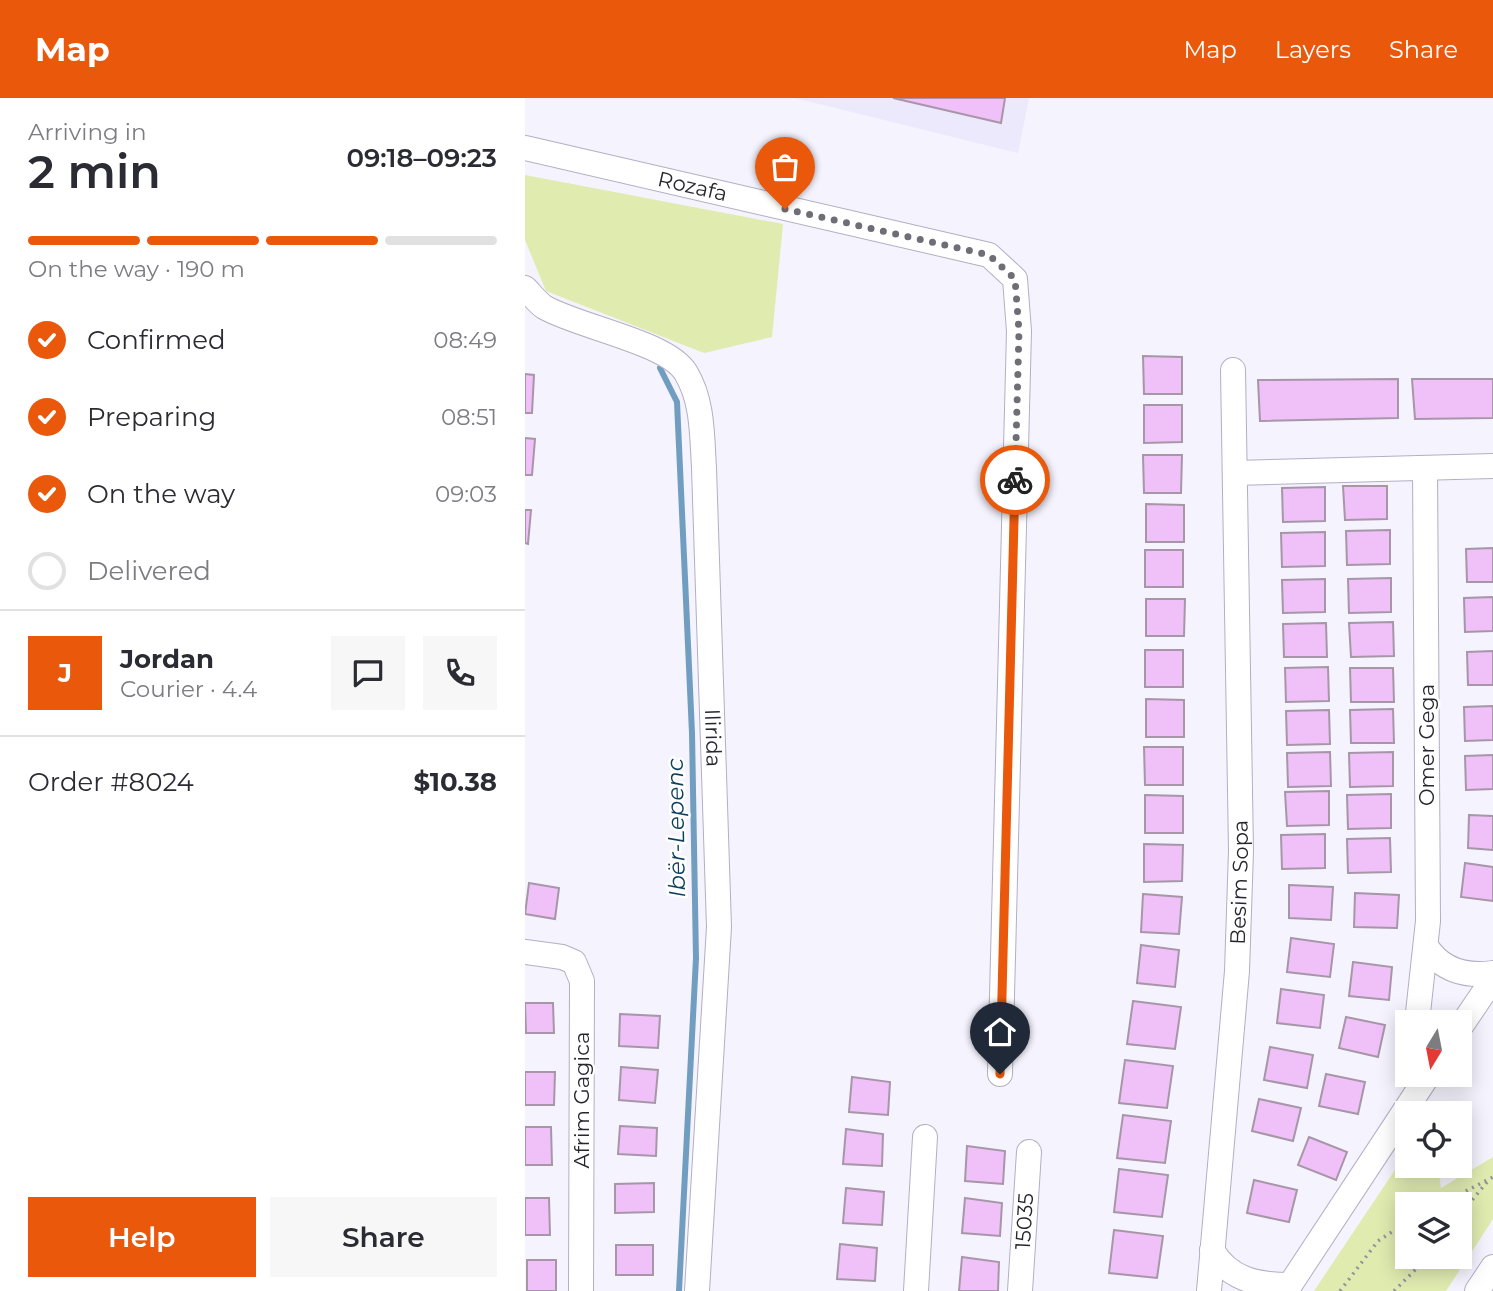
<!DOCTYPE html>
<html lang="en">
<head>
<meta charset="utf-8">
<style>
  body { margin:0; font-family:Montserrat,sans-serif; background:#f7f7f7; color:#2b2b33; height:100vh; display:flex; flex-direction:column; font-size:26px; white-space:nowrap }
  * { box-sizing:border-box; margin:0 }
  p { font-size:23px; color:#7c7c81 }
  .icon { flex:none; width:38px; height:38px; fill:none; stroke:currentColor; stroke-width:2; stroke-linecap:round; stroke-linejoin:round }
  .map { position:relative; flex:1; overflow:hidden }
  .panel { display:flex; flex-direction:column; background:#fff; width:525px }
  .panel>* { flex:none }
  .needle { width:46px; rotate:190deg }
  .tools { position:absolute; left:870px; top:912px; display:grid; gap:14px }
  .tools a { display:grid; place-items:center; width:77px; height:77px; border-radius:0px; background:#fff; box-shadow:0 4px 18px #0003; font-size:35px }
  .pin { position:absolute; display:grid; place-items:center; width:60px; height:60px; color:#fff; margin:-72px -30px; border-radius:50% 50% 50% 0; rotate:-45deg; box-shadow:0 0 7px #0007 }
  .pin .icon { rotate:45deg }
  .courier { position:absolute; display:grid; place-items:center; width:70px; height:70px; margin:-35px; border:5px solid #ea580c; border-radius:50%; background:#fff; color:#222; box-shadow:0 2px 9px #0007 }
  .headline em { font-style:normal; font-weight:600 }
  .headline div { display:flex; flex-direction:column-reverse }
  .headline { display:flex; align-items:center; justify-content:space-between; height:119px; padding:0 28px }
  h1 { font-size:46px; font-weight:600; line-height:52px }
  .bar { display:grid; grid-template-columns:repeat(4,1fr); gap:10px 7px; align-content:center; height:84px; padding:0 28px }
  .bar i { height:9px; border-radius:5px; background:#e1e1e2 }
  .bar .selected { background:#ea580c }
  .bar p { grid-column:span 4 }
  .line { display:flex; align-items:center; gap:18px; padding:0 28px; border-top:2px solid #e1e1e2 }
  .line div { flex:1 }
  .round { display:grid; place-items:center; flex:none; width:74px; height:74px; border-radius:0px; background:#f7f7f7 }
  ol { padding:0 28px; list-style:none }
  li { display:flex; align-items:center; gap:21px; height:77px }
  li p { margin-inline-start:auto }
  li .icon { padding:7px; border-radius:50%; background:#ea580c; color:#fff; stroke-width:4 }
  li:last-child { color:#7c7c81 }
  li i { width:38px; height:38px; border:4px solid #e1e1e2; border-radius:50% }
  .button { display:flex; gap:14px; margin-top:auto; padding:14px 28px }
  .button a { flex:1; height:80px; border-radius:0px; background:#ea580c; color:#fff; font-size:28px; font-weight:600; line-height:80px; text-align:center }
  .button a+a { background:#f7f7f7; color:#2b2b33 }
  header { display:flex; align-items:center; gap:42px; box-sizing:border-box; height:98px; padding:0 35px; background:#ea580c; color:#fff }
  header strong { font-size:33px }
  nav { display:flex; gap:38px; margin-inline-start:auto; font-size:24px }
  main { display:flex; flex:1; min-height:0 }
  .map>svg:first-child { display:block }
  .built { fill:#ebe9fb }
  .green { fill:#e0ebb0; fill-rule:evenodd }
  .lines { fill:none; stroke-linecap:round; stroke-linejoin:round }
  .stream { stroke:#719ec0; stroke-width:6 }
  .building { fill:#f0c1f8; stroke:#a696a8; stroke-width:2 }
  .minor-casing { stroke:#b2afc5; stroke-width:26 }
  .path { stroke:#93919b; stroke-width:3.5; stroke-dasharray:2 5; stroke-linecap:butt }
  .minor { stroke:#fff; stroke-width:24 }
  .done { stroke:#6f6e77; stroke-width:7; stroke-dasharray:0 12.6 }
  .route { stroke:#ea580c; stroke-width:9 }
  .labels { text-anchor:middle; stroke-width:5; stroke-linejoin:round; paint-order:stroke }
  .street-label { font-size:21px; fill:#27262f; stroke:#fff }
  .water-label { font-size:23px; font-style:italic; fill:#0b3f5c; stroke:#fff }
</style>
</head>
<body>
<header>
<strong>Map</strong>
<nav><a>Map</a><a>Layers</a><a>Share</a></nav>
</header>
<main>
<section class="panel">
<div class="headline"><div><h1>2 min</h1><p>Arriving in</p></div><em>09:18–09:23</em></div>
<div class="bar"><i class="selected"></i><i class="selected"></i><i class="selected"></i><i></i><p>On the way · 190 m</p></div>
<ol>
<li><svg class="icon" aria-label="check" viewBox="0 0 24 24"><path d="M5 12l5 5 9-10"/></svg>Confirmed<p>08:49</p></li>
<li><svg class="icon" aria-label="check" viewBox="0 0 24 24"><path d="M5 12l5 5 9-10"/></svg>Preparing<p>08:51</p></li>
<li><svg class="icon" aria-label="check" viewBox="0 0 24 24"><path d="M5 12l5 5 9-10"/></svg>On the way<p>09:03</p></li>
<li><i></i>Delivered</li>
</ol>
<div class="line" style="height:126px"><b class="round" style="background:#ea580c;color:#fff">J</b><div><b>Jordan</b><p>Courier · 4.4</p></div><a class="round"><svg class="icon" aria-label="chat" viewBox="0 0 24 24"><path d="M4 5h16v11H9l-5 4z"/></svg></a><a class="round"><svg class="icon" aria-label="phone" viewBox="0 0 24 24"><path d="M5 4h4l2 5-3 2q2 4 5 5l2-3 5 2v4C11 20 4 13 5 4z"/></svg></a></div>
<div class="line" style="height:91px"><div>Order #8024</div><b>$10.38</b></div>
<div class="button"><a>Help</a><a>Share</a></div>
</section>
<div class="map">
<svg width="968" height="1193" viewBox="0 0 968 1193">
  <rect width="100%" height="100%" fill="#f5f3fd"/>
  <polygon class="built" points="270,0 504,0 493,55"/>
  <g class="green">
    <polygon points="0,77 258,126 247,239 179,255 21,193 0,142"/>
    <path d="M882,1054v14h31l3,22 52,-31v62l-47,72h-132zM882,1106h52v52h-52z"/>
  </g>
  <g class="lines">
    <polyline class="stream" points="135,270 152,304 167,635 171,860 154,1193"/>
  </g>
  <g class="building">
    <polygon points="368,0 480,0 476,25"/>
    <polygon points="618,258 657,259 657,296 619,296"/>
    <polygon points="0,276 9,277 7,315 0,315"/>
    <polygon points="873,281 873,320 735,323 733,282"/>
    <polygon points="887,281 968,281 968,320 890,321"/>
    <polygon points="619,307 657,307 657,344 619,345"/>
    <polygon points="0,340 10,341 7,377 0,377"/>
    <polygon points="618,357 657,357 656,395 619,395"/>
    <polygon points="818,388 862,388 862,421 820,422"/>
    <polygon points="800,389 800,423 758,424 757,390"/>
    <polygon points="621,406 659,407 659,444 621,444"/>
    <polygon points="0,412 6,412 3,446 0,445"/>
    <polygon points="865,432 865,466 822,467 821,433"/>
    <polygon points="800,434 800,468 757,469 756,435"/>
    <polygon points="968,450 968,484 942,484 941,451"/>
    <rect x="620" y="452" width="38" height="37"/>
    <polygon points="866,480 866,514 824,515 823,481"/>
    <polygon points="800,481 800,514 758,515 757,482"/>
    <polygon points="968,499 968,533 940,534 939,500"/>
    <polygon points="621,501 660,501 659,538 621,538"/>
    <polygon points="868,524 869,558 826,559 824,525"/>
    <polygon points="801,525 802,559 759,559 758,526"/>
    <rect x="620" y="552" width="38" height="37"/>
    <polygon points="968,553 968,587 943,587 942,554"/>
    <polygon points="803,569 804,603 761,604 760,570"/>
    <polygon points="825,570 868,570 869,604 826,604"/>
    <polygon points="621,601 659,602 659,639 621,639"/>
    <polygon points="968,608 968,642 940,643 939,609"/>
    <polygon points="868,611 869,645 826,645 825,612"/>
    <polygon points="804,612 805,646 762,647 761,613"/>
    <polygon points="619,649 658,649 658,687 620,687"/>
    <polygon points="805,654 806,688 763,689 762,655"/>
    <polygon points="868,654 868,688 825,689 824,655"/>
    <polygon points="968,657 968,691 941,692 940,658"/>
    <polygon points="804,693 804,727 762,728 760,694"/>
    <polygon points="866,696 866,730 823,731 822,697"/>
    <polygon points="620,697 658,698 658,735 620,735"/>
    <polygon points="944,717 968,718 968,752 943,750"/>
    <polygon points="800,736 800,770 757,771 756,737"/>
    <polygon points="865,740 866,774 823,775 822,741"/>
    <polygon points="619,746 658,747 657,783 619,784"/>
    <polygon points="940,765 968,769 968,803 936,799"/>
    <polygon points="4,785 34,790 30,821 0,816"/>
    <polygon points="764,787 808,789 806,822 764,820"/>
    <polygon points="830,795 874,797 872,830 829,829"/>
    <polygon points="618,796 657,799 654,836 616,834"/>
    <polygon points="766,840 809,846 805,879 762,874"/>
    <polygon points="616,847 654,852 650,889 612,885"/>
    <polygon points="828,864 867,869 864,902 824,898"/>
    <polygon points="756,891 799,897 795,930 752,925"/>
    <polygon points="608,903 656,909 650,951 602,946"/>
    <polygon points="0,905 28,905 29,935 1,935"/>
    <polygon points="95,916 135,918 133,950 94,948"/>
    <polygon points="821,919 860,927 853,959 814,950"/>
    <polygon points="745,949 788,957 782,990 739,982"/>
    <polygon points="600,962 648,968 642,1010 594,1005"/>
    <polygon points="96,969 133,972 130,1005 94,1002"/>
    <polygon points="0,974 30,974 29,1007 0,1007"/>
    <polygon points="801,976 840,984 833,1016 794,1008"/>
    <polygon points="327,979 365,984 363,1017 324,1014"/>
    <polygon points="734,1001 776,1010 768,1043 727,1033"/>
    <polygon points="598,1017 646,1023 640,1065 592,1060"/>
    <polygon points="95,1028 132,1030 131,1058 93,1056"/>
    <polygon points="0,1029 26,1029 27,1067 0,1067"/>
    <polygon points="321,1031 358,1036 357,1068 318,1066"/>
    <polygon points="784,1039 822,1054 811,1082 773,1067"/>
    <polygon points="442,1048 480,1053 478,1086 440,1083"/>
    <polygon points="594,1071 643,1077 637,1119 589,1114"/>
    <polygon points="729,1082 772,1092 764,1124 722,1115"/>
    <polygon points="129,1085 129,1114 90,1115 90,1086"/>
    <polygon points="321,1090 359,1094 357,1127 318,1125"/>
    <polygon points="0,1100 24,1100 25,1137 0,1137"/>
    <polygon points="440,1100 477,1105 475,1138 437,1135"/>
    <polygon points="589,1132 638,1138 632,1180 584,1175"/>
    <polygon points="315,1146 352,1150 350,1183 312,1181"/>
    <rect x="91" y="1147" width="37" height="30"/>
    <polygon points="437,1159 474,1164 473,1193 434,1193"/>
    <rect x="2" y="1162" width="29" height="31"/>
  </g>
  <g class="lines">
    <g class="minor-casing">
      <g id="minor">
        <path id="s1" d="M0,50l464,107 26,24 4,52 -19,743"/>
        <path id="s2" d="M0,190c6,6 12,14 19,19 34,20 124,35 142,66 17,28 16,63 18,95l15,459 -22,364"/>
        <polyline points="710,375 968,368"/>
        <path d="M901,848c15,24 39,31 67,27"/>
        <polyline points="0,854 37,859 49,864 57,883 56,1193"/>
        <polyline points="892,924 903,823 900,370"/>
        <polyline points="934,931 968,881"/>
        <path d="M687,1152c17,30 46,35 78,35"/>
        <polyline points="391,1193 400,1039"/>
        <path id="s3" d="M495,1193l9,-139"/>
        <path id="s4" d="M684,1193l28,-320 4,-120 -8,-481"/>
        <polyline points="761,1193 904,976"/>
        <polyline points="952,1193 968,1169"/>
      </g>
    </g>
    <g class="path">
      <polyline points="916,1106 968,1079"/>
      <polyline points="934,1118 962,1084"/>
      <polyline points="815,1193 853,1143 882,1124"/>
      <polyline points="869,1193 904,1158"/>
    </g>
    <use href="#minor" class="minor"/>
  </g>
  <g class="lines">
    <polyline class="done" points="260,111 464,157 490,181 494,233 490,382"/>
    <polyline class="route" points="475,976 490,382"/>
  </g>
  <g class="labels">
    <g class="street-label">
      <text dy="7" stroke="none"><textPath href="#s1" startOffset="172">Rozafa</textPath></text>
      <text dy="7" stroke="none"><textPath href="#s2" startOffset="553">Ilirida</textPath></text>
      <text transform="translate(902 647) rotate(-90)" y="7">Omer Gega</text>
      <text dy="7" stroke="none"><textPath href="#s4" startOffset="410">Besim Sopa</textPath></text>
      <text transform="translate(57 1002) rotate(-90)" y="7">Afrim Gagica</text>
      <text dy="7" stroke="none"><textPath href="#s3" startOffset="70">15035</textPath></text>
    </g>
    <g class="water-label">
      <text transform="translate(151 730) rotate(-91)" y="8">Ibër-Lepenc</text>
    </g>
  </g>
</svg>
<div class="tools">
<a><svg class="needle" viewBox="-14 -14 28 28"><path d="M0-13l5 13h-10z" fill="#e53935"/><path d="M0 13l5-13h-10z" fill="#7c7c81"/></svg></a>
<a><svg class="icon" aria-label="locate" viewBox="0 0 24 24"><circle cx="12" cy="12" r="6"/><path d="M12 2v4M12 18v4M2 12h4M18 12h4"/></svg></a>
<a><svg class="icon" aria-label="layers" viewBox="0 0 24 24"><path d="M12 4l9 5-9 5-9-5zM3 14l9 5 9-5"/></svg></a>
</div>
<div class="pin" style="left:260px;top:111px;background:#ea580c"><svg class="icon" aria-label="bag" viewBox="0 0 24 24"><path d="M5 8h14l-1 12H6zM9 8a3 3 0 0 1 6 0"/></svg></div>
<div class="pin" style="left:475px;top:976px;background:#1f2937"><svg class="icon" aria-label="home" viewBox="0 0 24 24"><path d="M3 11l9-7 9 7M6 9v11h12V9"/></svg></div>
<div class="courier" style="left:490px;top:382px"><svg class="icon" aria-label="bike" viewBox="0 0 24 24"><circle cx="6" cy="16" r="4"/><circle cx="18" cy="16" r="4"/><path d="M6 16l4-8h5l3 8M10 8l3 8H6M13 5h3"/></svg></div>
</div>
</main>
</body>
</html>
